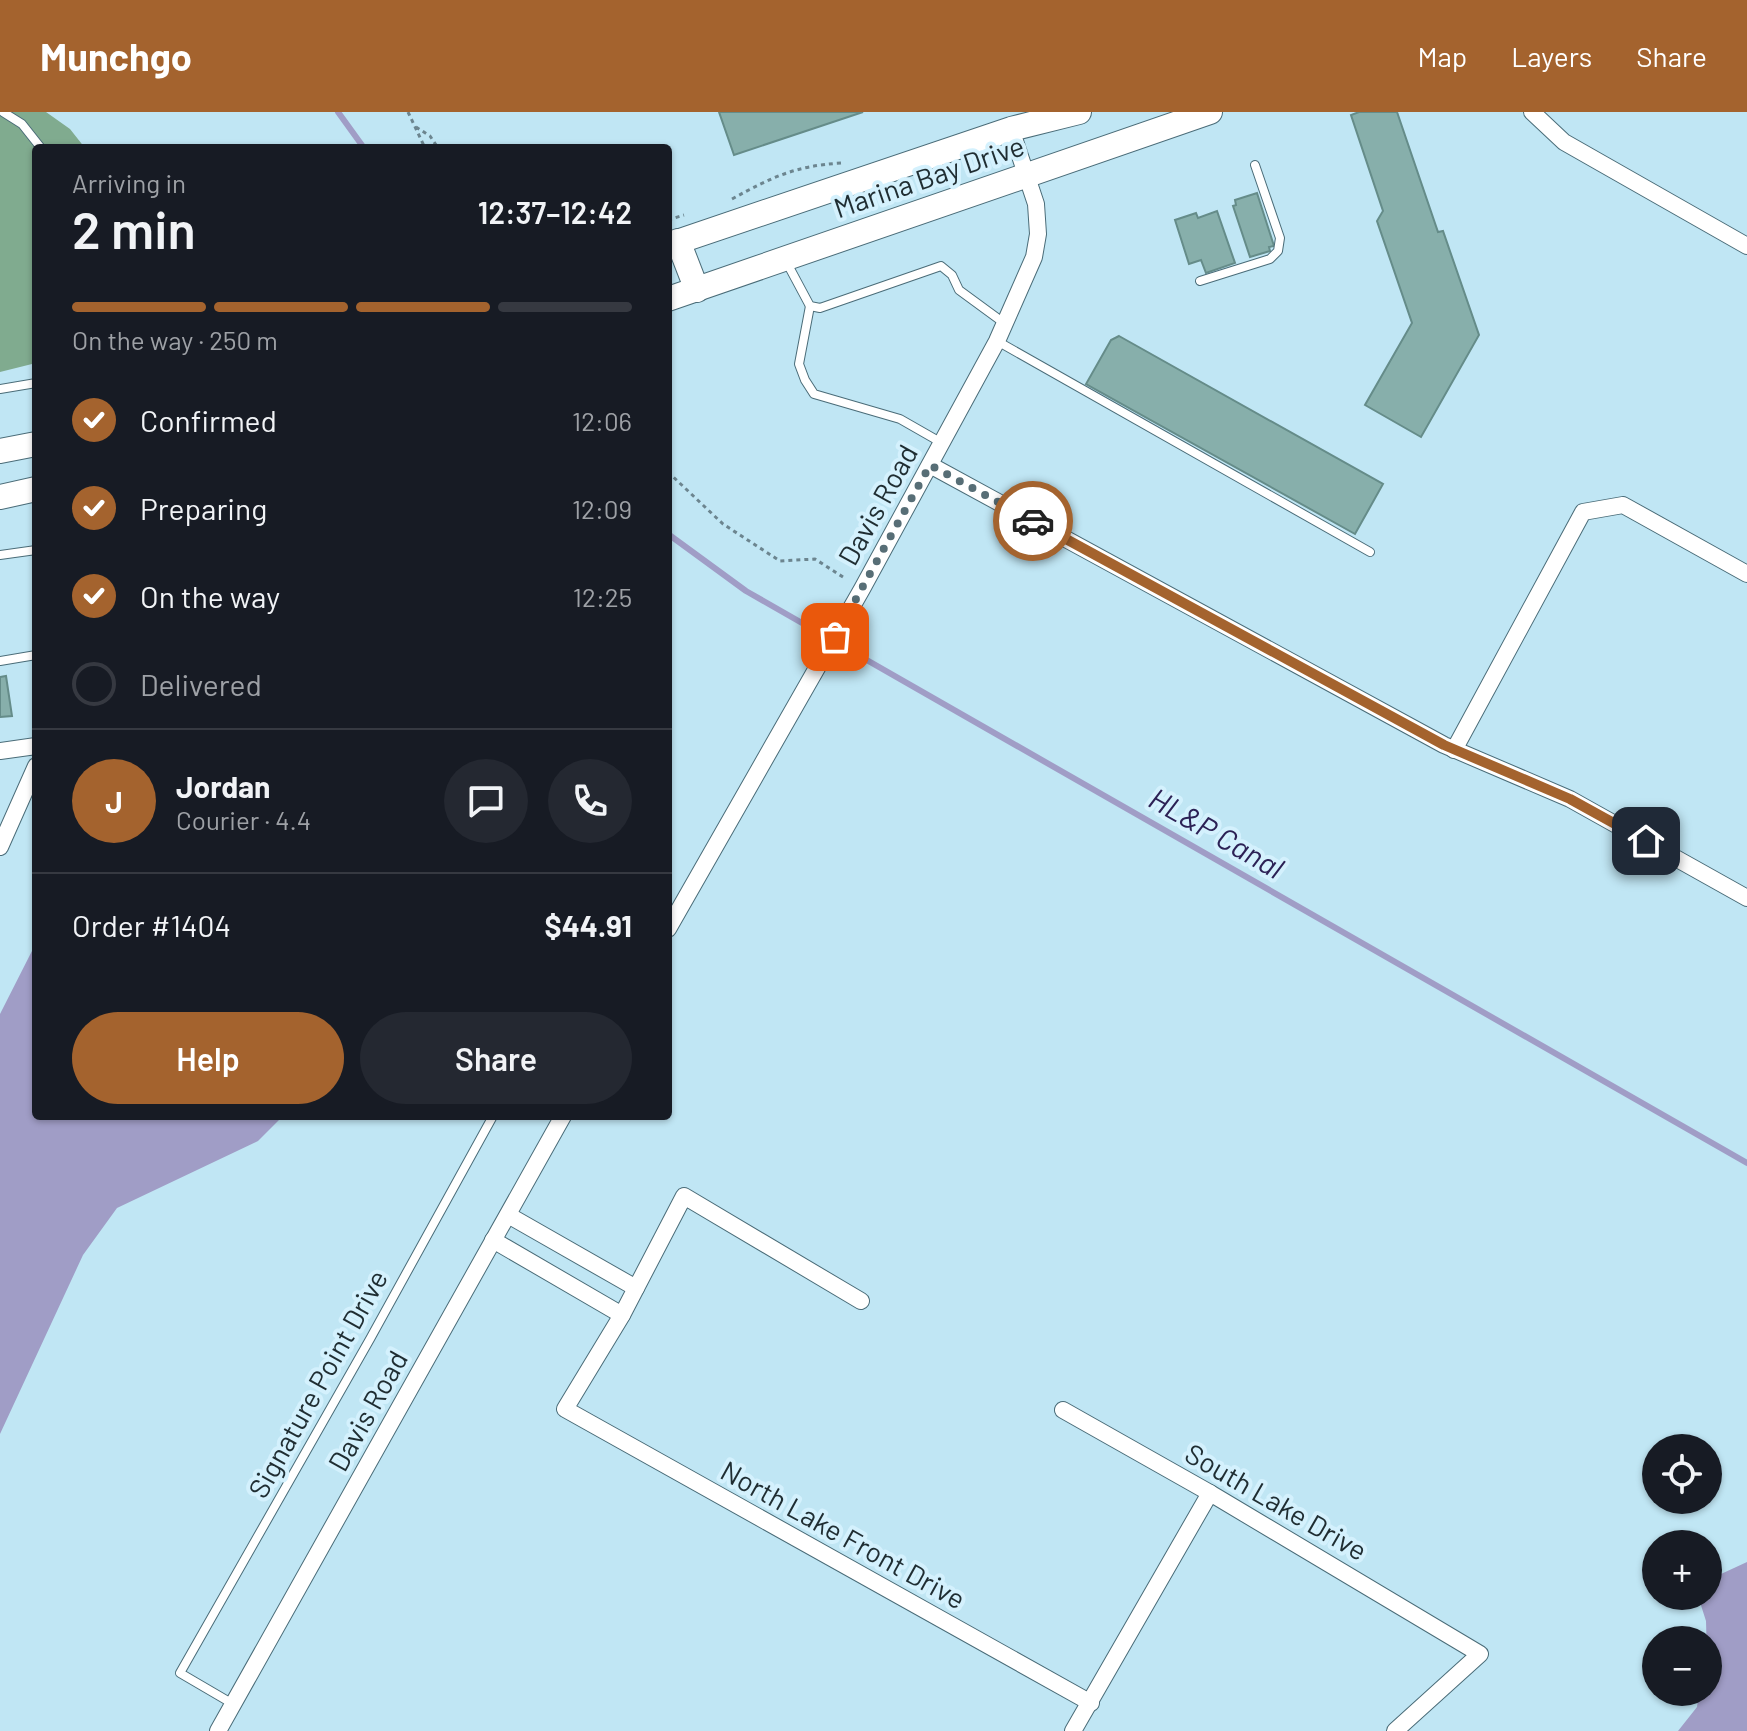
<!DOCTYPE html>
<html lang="en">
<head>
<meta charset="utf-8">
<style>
  body { margin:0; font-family:Barlow,sans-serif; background:#242831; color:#f1f3f6; height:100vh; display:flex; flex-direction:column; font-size:30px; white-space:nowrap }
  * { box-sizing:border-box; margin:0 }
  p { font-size:26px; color:#9ea1a6 }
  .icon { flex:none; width:44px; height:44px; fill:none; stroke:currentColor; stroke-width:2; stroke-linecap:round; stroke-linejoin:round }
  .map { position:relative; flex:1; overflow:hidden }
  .details { position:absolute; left:32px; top:32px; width:640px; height:976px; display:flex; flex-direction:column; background:#171b24; border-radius:8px; box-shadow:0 2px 6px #0004 }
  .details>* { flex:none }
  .fabs { position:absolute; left:1642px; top:1322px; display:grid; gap:16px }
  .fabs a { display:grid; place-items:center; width:80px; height:80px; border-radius:50%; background:#171b24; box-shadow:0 2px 6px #0004; font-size:40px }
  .pin { position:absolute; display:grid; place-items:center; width:68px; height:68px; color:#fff; margin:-34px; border-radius:16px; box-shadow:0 4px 12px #0006 }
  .courier { position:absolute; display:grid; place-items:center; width:80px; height:80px; margin:-40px; border:6px solid #a4632e; border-radius:50%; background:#fff; color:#222; box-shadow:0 2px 10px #0007 }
  .overview em { font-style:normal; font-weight:600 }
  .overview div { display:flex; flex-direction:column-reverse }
  .overview { display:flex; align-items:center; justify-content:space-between; height:136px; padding:0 40px }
  h1 { font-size:52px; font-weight:600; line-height:60px }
  .bar { display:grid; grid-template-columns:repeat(4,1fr); gap:12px 8px; align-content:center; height:96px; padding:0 40px }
  .bar i { height:10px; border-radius:6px; background:#363941 }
  .bar .active { background:#a4632e }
  .bar p { grid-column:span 4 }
  .line { display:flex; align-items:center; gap:20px; padding:0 40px; border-top:2px solid #363941 }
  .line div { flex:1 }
  .round { display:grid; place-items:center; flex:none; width:84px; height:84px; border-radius:42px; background:#242831 }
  ol { padding:0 40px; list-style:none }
  li { display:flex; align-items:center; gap:24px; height:88px }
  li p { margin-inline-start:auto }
  li .icon { padding:8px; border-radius:50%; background:#a4632e; color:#fff; stroke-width:4 }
  li:last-child { color:#9ea1a6 }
  li i { width:44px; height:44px; border:4px solid #363941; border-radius:50% }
  .primary-button { display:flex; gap:16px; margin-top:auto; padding:16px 40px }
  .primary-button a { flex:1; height:92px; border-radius:48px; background:#a4632e; color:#fff; font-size:32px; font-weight:600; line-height:92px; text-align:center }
  .primary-button a+a { background:#242831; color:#f1f3f6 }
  header { display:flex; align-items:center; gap:48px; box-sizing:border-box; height:112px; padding:0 40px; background:#a4632e; color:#fff }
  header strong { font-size:38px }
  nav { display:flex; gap:44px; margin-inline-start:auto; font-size:28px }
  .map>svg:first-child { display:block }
  .forest { fill:#80ab8f }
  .water { fill:#a09dc6 }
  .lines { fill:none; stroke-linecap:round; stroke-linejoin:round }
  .stream { stroke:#a09dc6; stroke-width:6 }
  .building { fill:#87afab; stroke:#658c89; stroke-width:2 }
  .lane-casing { stroke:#4a6c78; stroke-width:10 }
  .street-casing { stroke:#4a6c78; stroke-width:18 }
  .secondary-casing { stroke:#4a6c78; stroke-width:26 }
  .path { stroke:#6c858f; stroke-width:3; stroke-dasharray:4 4; stroke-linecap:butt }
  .lane { stroke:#fff; stroke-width:8 }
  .street { stroke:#fff; stroke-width:16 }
  .secondary { stroke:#fff; stroke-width:24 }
  .done { stroke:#576e76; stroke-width:8; stroke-dasharray:0 14.4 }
  .route { stroke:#a4632e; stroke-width:10 }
  .labels { text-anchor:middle; stroke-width:8; stroke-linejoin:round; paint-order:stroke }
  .street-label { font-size:28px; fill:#1f2d32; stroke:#d4f1fd }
  .water-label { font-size:30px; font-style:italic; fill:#2c2155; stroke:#d4f1fd }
</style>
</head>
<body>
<header>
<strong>Munchgo</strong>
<nav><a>Map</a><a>Layers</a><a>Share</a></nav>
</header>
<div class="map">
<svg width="1747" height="1619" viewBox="0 0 1747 1619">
  <rect width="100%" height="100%" fill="#c0e6f4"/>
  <polygon class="forest" points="0,0 46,0 70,17 85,36 36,36 36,251 0,260"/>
  <g class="water">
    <polygon points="36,831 36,1004 283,1004 258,1029 117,1096 83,1143 0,1322 0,902"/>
    <polygon points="1747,1450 1747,1619 1678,1619 1697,1595 1699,1580 1708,1580 1706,1509 1698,1484 1708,1484 1708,1468"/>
  </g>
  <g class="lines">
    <g class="stream">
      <polyline points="338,0 364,36"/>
      <polyline points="668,422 746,479 1747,1051"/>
    </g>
  </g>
  <g class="building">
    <polygon points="719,0 863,0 734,43"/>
    <polygon points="1359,0 1397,0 1438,120 1443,119 1479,223 1421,325 1365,293 1412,211 1377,109 1383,99 1351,3"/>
    <polygon points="1257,81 1274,134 1269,135 1270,139 1250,145 1233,94 1236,93 1235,88"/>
    <polygon points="1217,99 1235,151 1206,161 1201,148 1189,152 1175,108 1196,101 1198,106"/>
    <polygon points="1119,224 1383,372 1355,422 1086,272 1111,228"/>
    <polygon points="6,564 12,604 0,605 0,565"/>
  </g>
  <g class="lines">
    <g class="lane-casing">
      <g id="lane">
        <polyline points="3,0 22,12 41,36"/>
        <polyline points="787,151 810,194 820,196 941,154 952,163 959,178 1004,211"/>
        <polyline points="1200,169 1270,147 1278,139 1280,126 1255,53"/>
        <polyline points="810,194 799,252 805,268 814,282 900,307 942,331"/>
        <polyline points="997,229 1370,440"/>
        <polyline points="0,277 36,271"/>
        <polyline points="0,443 36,438"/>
        <polyline points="0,549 36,543"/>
        <polyline points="233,1592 180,1561 370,1227 493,1004"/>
      </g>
    </g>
    <g class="street-casing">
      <g id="street">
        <polyline points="1532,0 1564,30 1747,134"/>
        <polyline points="930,353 1444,633 1570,687 1747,786"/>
        <polyline points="1454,638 1583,400 1623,393 1747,462"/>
        <polyline points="0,639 36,634"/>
        <polyline points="0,735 36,654"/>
        <polyline points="668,817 862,477 997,229 1034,145 1038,122 1036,92 1011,17"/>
        <polyline points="508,1103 636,1176"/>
        <polyline points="493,1128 622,1203"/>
        <polyline points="861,1189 684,1084 622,1203 565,1297 1091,1591"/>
        <polyline points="1063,1298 1210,1381 1480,1542 1395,1619"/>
        <polyline points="218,1619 563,1004"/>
        <polyline points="1073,1619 1210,1381"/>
      </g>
    </g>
    <g class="secondary-casing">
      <g id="secondary">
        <polyline points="678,129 697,178"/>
        <polyline points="668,133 1011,17 1079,0"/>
        <polyline points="668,187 1210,0"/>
        <polyline points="0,339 36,332"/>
        <polyline points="0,385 36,377"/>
      </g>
    </g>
    <g class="path">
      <polyline points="408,0 425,36"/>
      <polyline points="416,15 430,24 438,36"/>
      <path d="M732,87c40,-22 63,-33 109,-36"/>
      <polyline points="668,108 684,103"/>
      <polyline points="668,360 723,412 780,449 815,447 846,467"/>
    </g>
    <use href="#lane" class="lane"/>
    <use href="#street" class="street"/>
    <use href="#secondary" class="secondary"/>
  </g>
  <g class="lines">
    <polyline class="done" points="835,525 930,353 1033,409"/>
    <polyline class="route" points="1033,409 1444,633 1570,687 1646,729"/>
  </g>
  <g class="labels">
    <g class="street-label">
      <text transform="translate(929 65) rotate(-19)" y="10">Marina Bay Drive</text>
      <text transform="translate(878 393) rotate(-61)" y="10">Davis Road</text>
      <text transform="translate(318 1272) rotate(-61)" y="10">Signature Point Drive</text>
      <text transform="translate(368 1299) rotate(-61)" y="10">Davis Road</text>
      <text transform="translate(1276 1390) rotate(30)" y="10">South Lake Drive</text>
      <text transform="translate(843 1423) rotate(29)" y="10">North Lake Front Drive</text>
    </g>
    <g class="water-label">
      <text transform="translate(1216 722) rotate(30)" y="10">HL&amp;P Canal</text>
    </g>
  </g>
</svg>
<div class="fabs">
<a><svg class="icon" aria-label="locate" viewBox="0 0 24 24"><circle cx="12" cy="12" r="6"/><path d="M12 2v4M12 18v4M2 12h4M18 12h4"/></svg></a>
<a>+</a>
<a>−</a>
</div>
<div class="pin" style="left:835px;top:525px;background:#ea580c"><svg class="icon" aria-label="bag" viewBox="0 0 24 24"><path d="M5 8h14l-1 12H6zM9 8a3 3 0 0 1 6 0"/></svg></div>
<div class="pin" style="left:1646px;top:729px;background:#1f2937"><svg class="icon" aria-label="home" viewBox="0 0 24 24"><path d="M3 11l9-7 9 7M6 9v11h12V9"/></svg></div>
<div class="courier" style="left:1033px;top:409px"><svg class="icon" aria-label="car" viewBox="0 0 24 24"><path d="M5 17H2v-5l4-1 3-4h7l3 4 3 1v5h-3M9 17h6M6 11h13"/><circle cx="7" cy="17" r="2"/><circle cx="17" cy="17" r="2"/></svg></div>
<section class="details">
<div class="overview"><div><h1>2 min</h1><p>Arriving in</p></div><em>12:37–12:42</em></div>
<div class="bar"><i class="active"></i><i class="active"></i><i class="active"></i><i></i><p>On the way · 250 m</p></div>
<ol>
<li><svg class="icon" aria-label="check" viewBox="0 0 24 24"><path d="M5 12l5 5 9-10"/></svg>Confirmed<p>12:06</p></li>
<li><svg class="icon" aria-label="check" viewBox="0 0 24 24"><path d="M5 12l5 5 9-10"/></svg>Preparing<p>12:09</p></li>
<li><svg class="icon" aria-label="check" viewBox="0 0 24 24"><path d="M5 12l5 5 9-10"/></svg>On the way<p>12:25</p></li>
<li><i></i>Delivered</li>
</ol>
<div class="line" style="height:144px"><b class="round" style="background:#a4632e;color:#fff">J</b><div><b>Jordan</b><p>Courier · 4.4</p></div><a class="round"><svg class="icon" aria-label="chat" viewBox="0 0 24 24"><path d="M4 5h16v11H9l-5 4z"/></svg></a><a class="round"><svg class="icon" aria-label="phone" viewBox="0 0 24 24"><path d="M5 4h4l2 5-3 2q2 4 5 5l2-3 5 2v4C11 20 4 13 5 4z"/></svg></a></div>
<div class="line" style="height:104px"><div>Order #1404</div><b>$44.91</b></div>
<div class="primary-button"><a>Help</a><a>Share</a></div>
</section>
</div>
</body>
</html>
